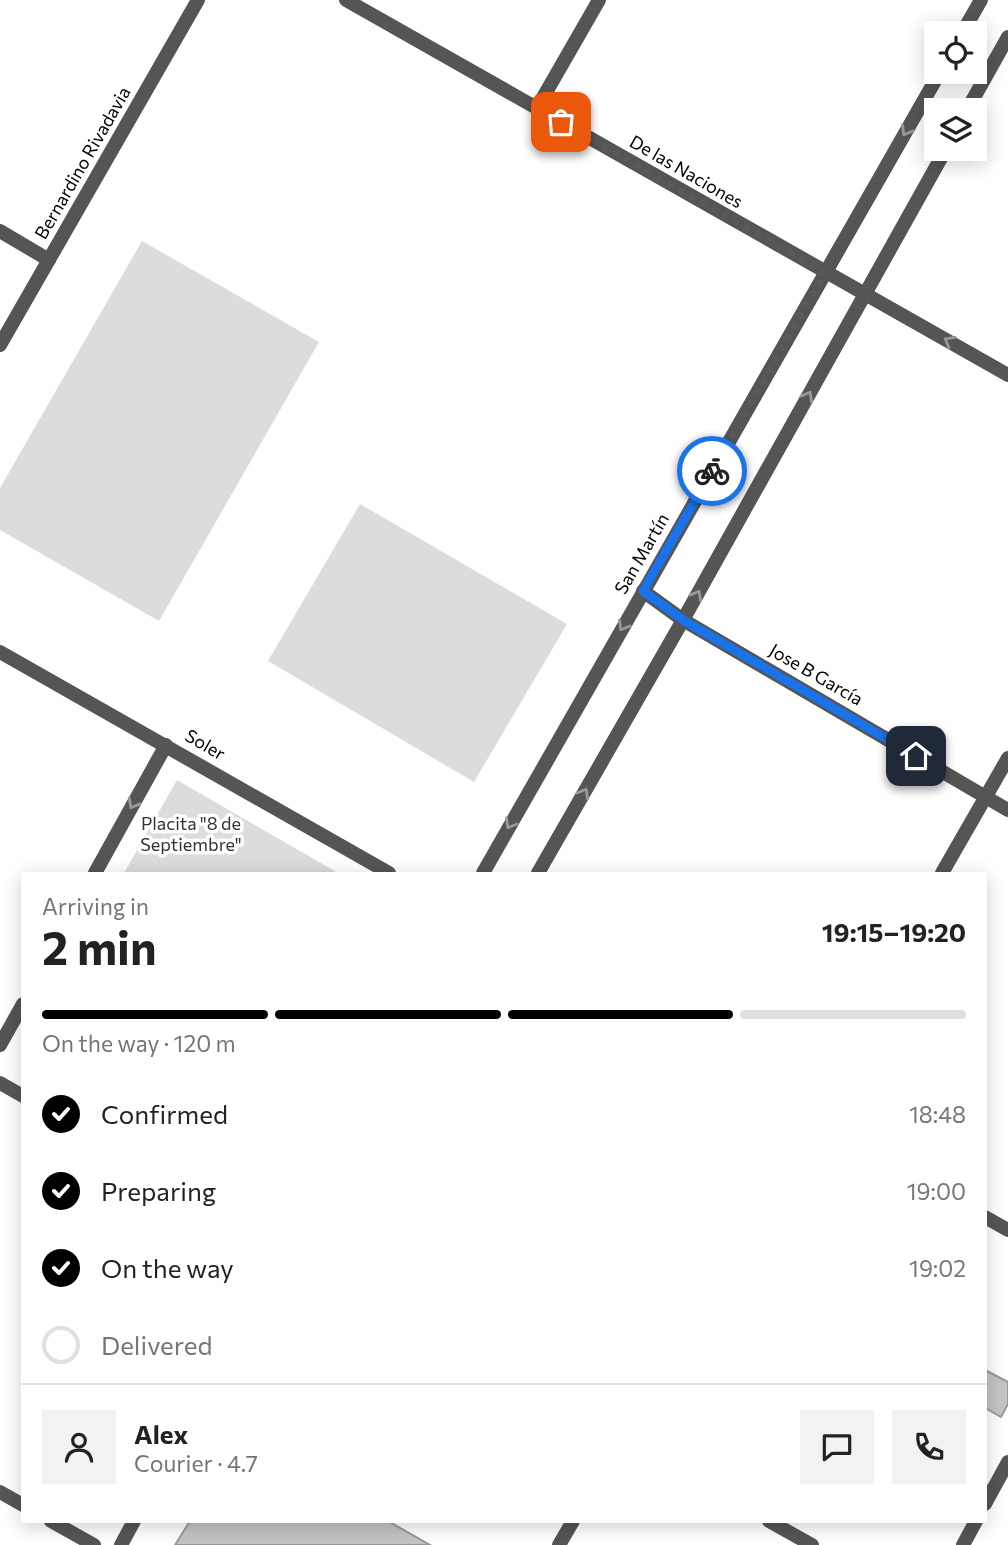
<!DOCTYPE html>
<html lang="en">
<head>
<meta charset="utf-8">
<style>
  body { margin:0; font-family:Commissioner,sans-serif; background:#f2f2f2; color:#222; height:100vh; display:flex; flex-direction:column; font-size:26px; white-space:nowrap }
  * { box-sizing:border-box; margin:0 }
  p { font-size:23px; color:#767676 }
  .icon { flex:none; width:38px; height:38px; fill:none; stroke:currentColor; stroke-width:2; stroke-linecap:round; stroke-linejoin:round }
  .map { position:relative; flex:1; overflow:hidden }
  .sheet { position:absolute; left:21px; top:872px; width:966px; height:651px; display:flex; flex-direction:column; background:#fff; border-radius:0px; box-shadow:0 4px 18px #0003 }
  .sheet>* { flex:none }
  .buttons { position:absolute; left:924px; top:21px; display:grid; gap:14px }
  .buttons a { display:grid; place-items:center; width:63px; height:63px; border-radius:0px; background:#fff; box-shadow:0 4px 18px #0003; font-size:35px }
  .pin { position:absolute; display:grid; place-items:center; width:60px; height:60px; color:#fff; margin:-30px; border-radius:14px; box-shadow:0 4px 10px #0006 }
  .courier { position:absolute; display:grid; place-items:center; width:70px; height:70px; margin:-35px; border:5px solid #1a73e8; border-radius:50%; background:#fff; color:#222; box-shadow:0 2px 9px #0007 }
  .summary em { font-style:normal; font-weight:700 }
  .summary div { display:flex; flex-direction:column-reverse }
  .summary { display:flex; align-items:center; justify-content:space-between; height:119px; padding:0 21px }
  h1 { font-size:46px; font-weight:700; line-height:52px }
  .bar { display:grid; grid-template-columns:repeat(4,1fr); gap:10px 7px; align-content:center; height:84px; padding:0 21px }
  .bar i { height:9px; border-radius:5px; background:#e0e0e0 }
  .bar .on { background:#000 }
  .bar p { grid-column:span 4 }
  .line { display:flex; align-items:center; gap:18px; padding:0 21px; border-top:2px solid #e0e0e0 }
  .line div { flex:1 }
  .round { display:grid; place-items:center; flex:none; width:74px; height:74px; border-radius:0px; background:#f2f2f2 }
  ol { padding:0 21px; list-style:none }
  li { display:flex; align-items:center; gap:21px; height:77px }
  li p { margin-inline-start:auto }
  li .icon { padding:7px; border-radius:50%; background:#000; color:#fff; stroke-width:4 }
  li:last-child { color:#767676 }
  li i { width:38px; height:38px; border:4px solid #e0e0e0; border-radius:50% }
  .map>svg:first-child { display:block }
  .green { fill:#dcdcdc }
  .building { fill:#c4c4c4; stroke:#999; stroke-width:2 }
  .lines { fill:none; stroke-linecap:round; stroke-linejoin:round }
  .street { stroke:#555; stroke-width:14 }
  .oneway { stroke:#999 }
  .done { stroke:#595959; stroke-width:7; stroke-dasharray:0 12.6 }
  .route { stroke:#1a73e8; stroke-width:9 }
  .labels { text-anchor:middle; stroke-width:7; stroke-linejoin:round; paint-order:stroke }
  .street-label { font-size:18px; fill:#000; stroke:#fff }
  .park-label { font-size:18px; fill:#333; stroke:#fff }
</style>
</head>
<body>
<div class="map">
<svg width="1008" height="1545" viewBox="0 0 1008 1545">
  <rect width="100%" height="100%" fill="#fff"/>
  <g class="green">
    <polygon points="142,241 319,342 159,621 0,530 0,488"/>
    <polygon points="360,504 567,624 474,782 268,661"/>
    <polygon points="177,780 338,873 124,873"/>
  </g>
  <g class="building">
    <polygon points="985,1370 1008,1382 1008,1404 1001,1417 985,1408"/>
    <polygon points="190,1521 388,1521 430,1545 175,1545"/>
  </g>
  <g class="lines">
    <g class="street">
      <polyline points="346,0 1008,375"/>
      <polyline points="962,33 981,0"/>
      <polyline points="537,108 599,0"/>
      <polyline points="967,110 1008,37"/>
      <polyline points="0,231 49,260"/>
      <polyline points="0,345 198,0"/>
      <polyline points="643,591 683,620 1008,810"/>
      <polyline points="0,652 389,873"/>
      <polyline points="95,873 166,745"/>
      <polyline points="483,873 940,72"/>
      <polyline points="538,873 683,620 946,149"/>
      <polyline points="942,873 1008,758"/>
      <polyline points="0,1045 23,1004"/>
      <polyline points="0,1083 23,1096"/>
      <polyline points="985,1217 1008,1230"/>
      <polyline points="0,1492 23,1505"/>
      <polyline points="985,1504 1008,1462"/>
      <polyline points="51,1521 94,1545"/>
      <polyline points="769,1521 812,1545"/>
      <polyline points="121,1545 134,1521"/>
      <polyline points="559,1545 573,1521"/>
      <polyline points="963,1545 976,1521"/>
    </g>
  </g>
  <defs><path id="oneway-chevron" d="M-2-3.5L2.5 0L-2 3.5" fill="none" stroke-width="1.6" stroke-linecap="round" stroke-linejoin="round" transform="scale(1.75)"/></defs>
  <g class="oneway">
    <use href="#oneway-chevron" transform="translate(906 131) rotate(120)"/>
    <use href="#oneway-chevron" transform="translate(949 341) rotate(-150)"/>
    <use href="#oneway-chevron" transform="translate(808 396) rotate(-61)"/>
    <use href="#oneway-chevron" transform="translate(697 595) rotate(-61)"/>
    <use href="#oneway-chevron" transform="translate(623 626) rotate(120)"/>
    <use href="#oneway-chevron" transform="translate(584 793) rotate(-60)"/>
    <use href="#oneway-chevron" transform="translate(133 804) rotate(119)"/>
    <use href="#oneway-chevron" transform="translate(510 824) rotate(120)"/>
  </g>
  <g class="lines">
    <polyline class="done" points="561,122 825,273 712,471"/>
    <polyline class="route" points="712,471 643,591 683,620 916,756"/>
  </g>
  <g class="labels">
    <g class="street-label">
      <text transform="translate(83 163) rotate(-60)" y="6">Bernardino Rivadavia</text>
      <text transform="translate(686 172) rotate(30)" y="6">De las Naciones</text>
      <text transform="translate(642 554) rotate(-60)" y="6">San Martín</text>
      <text transform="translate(816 675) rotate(30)" y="6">Jose B García</text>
      <text transform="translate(205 745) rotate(30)" y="6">Soler</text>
    </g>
    <g class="park-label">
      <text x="191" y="830">Placita "8 de<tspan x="191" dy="21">Septiembre"</tspan></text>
    </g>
  </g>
</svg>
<div class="buttons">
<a><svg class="icon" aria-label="locate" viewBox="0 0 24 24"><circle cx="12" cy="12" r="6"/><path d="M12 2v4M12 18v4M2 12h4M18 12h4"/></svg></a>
<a><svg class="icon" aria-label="layers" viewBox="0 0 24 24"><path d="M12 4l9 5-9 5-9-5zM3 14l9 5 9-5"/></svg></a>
</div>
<div class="pin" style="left:561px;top:122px;background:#ea580c"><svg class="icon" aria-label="bag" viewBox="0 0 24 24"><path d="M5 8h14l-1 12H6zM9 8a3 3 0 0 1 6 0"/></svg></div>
<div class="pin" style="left:916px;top:756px;background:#1f2937"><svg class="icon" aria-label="home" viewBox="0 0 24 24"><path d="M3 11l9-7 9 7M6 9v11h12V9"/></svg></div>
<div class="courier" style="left:712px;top:471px"><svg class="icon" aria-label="bike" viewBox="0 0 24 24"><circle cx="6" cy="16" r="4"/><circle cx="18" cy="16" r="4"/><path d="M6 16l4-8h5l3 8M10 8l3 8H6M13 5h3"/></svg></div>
<section class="sheet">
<div class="summary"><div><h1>2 min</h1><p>Arriving in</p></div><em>19:15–19:20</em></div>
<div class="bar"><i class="on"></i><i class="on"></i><i class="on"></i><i></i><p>On the way · 120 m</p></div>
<ol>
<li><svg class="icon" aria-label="check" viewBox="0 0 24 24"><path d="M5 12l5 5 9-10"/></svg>Confirmed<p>18:48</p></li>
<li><svg class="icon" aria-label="check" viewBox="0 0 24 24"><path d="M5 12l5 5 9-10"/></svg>Preparing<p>19:00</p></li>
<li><svg class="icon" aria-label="check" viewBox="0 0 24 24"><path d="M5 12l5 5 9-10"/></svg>On the way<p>19:02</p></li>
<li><i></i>Delivered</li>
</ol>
<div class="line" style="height:126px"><a class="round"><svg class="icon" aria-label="person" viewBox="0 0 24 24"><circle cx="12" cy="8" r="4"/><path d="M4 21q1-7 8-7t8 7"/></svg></a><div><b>Alex</b><p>Courier · 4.7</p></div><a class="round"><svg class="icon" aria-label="chat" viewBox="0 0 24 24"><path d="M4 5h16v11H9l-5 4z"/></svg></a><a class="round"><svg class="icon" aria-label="phone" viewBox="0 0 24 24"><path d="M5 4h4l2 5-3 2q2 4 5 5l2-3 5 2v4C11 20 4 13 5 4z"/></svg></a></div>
</section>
</div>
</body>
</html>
